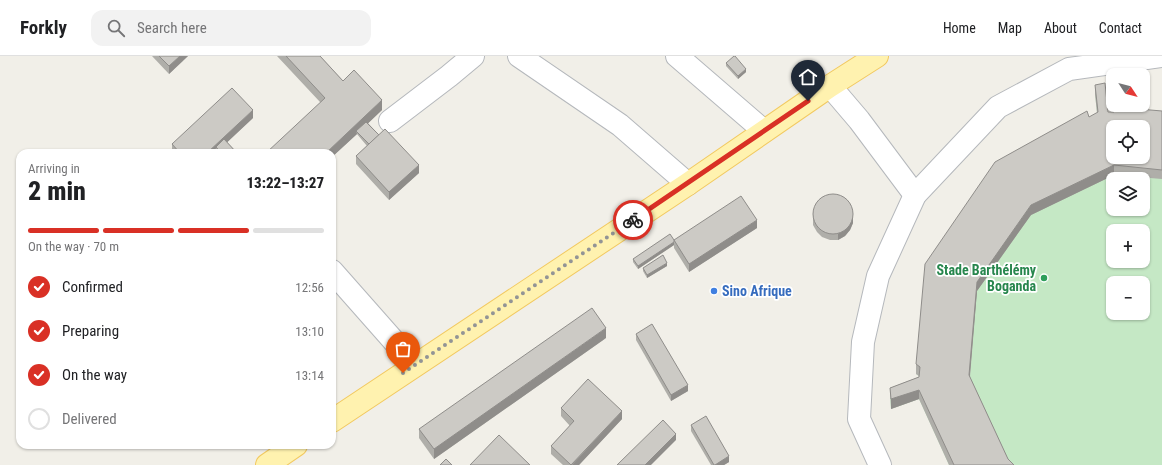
<!DOCTYPE html>
<html lang="en">
<head>
<meta charset="utf-8">
<style>
  body { margin:0; font-family:"Roboto Condensed",sans-serif; background:#f2f2f2; color:#202124; height:100vh; display:flex; flex-direction:column; font-size:15px; white-space:nowrap }
  * { box-sizing:border-box; margin:0 }
  p { font-size:13px; color:#757577 }
  .icon { flex:none; width:22px; height:22px; fill:none; stroke:currentColor; stroke-width:2; stroke-linecap:round; stroke-linejoin:round }
  .map { position:relative; flex:1; overflow:hidden }
  .drawer { position:absolute; left:16px; top:93px; width:320px; height:300px; display:flex; flex-direction:column; background:#fff; border-radius:12px; box-shadow:0 1px 3px #0004 }
  .drawer>* { flex:none }
  .needle { width:26px; rotate:126deg }
  .buttons { position:absolute; left:1106px; top:12px; display:grid; gap:8px }
  .buttons a { display:grid; place-items:center; width:44px; height:44px; border-radius:8px; background:#fff; box-shadow:0 1px 3px #0004; font-size:20px }
  .pin { position:absolute; display:grid; place-items:center; width:34px; height:34px; color:#fff; margin:-41px -17px; border-radius:50% 50% 50% 0; rotate:-45deg; box-shadow:0 0 4px #0007 }
  .pin .icon { rotate:45deg }
  .courier { position:absolute; display:grid; place-items:center; width:40px; height:40px; margin:-20px; border:3px solid #d93025; border-radius:50%; background:#fff; color:#222; box-shadow:0 1px 5px #0007 }
  .summary em { font-style:normal; font-weight:800 }
  .summary div { display:flex; flex-direction:column-reverse }
  .summary { display:flex; align-items:center; justify-content:space-between; height:68px; padding:0 12px }
  h1 { font-size:26px; font-weight:800; line-height:30px }
  .bar { display:grid; grid-template-columns:repeat(4,1fr); gap:6px 4px; align-content:center; height:48px; padding:0 12px }
  .bar i { height:5px; border-radius:3px; background:#e0e0e0 }
  .bar .active { background:#d93025 }
  .bar p { grid-column:span 4 }
  ol { padding:0 12px; list-style:none }
  li { display:flex; align-items:center; gap:12px; height:44px }
  li p { margin-inline-start:auto }
  li .icon { padding:4px; border-radius:50%; background:#d93025; color:#fff; stroke-width:4 }
  li:last-child { color:#757577 }
  li i { width:22px; height:22px; border:2px solid #e0e0e0; border-radius:50% }
  header { display:flex; align-items:center; gap:24px; box-sizing:border-box; height:56px; padding:0 20px; background:#fff; border-bottom:1px solid #e0e0e0 }
  header strong { font-size:19px }
  nav { display:flex; gap:22px; margin-inline-start:auto; font-size:14px }
  .search { width:280px; height:36px; background:#f2f2f2; display:flex; align-items:center; gap:10px; box-sizing:border-box; padding:0 14px; border-radius:12px; color:#757577; font-size:15px }
  .map>svg:first-child { display:block }
  .green { fill:#c5e8c5; fill-rule:evenodd }
  .lines { fill:none; stroke-linecap:round; stroke-linejoin:round }
  .minor-casing { stroke:#b5b8bc; stroke-width:24 }
  .major-casing { stroke:#f2c960; stroke-width:24 }
  .minor { stroke:#fff; stroke-width:22 }
  .major { stroke:#fff2af; stroke-width:22 }
  .wall { fill:#afaea9 }
  .shaded-wall { fill:#8f8d8a }
  .building { fill:#cccac5; stroke:#8f8d8a; fill-rule:evenodd }
  .done { stroke:#929495; stroke-width:4; stroke-dasharray:0 7.2 }
  .route { stroke:#d93025; stroke-width:5 }
  .leisure-dot { fill:#2e9e5b; stroke:#fff; stroke-width:1.5 }
  .shop-dot { fill:#3f7fe0; stroke:#fff; stroke-width:1.5 }
  .labels { text-anchor:middle; stroke-width:3.5; stroke-linejoin:round; paint-order:stroke }
  .leisure-label { font-size:14px; font-weight:bold; fill:#27864d; stroke:#fff; text-anchor:end }
  .shop-label { font-size:14px; font-weight:bold; fill:#366cbe; stroke:#fff; text-anchor:start }
</style>
</head>
<body>
<header>
<strong>Forkly</strong>
<div class="search"><svg class="icon" aria-label="search" viewBox="0 0 24 24"><circle cx="10" cy="10" r="6"/><path d="M15 15l6 6"/></svg>Search here</div>
<nav><a>Home</a><a>Map</a><a>About</a><a>Contact</a></nav>
</header>
<div class="map">
<svg width="1162" height="409" viewBox="0 0 1162 409">
  <rect width="100%" height="100%" fill="#f1efe8"/>
  <path class="green" d="M1105,37l3,28 54,-1v345h-213l-30,-66 -28,10 -1,-11 29,-11 1,-10 -4,-3 9,-100 173,-152 -3,-28zM1113,71h30v30h-30zM1113,123h30v30h-30zM1113,175h30v30h-30zM1113,227h30v30h-30z"/>
  <g class="lines">
    <g class="minor-casing">
      <g id="minor">
        <polyline points="519,0 620,69 688,128"/>
        <polyline points="677,0 764,75"/>
        <polyline points="830,30 859,64 915,139"/>
        <polyline points="390,65 449,20 473,0"/>
        <polyline points="332,215 415,309"/>
        <polyline points="880,409 859,363 863,286 878,220 915,139 998,51 1069,13 1162,0"/>
      </g>
    </g>
    <g class="major-casing">
      <g id="major">
        <polyline points="332,365 688,128 830,30 877,0"/>
        <polyline points="267,409 296,389"/>
      </g>
    </g>
    <use href="#minor" class="minor"/>
    <use href="#major" class="major"/>
  </g>
  <g class="wall">
    <polygon points="152,0 188,0 169,18"/>
    <polygon points="277,0 320,0 343,25 382,54 368,67 379,79 419,117 389,144 356,108 356,100 367,90 357,78 332,101 332,97 320,46"/>
    <polygon points="726,7 746,16 738,23 726,10"/>
    <polygon points="1095,29 1108,56 1162,55 1162,123 1114,119 1031,159 977,235 970,321 1008,403 1014,409 949,409 919,343 891,353 890,332 919,321 919,320 916,318 916,308 1097,57 1095,38"/>
    <polygon points="253,62 227,86 237,97 173,97 172,96 172,88"/>
    <polygon points="813,156 853,167 850,174 845,180 838,184 830,184 822,181 817,176 813,169"/>
    <polygon points="757,172 689,216 674,192 674,189 638,213 633,206 633,203 674,184"/>
    <polygon points="667,210 647,222 643,215 643,212"/>
    <polygon points="636,278 688,335 671,345 636,284"/>
    <polygon points="606,282 434,403 419,382 419,373"/>
    <polygon points="561,352 622,363 579,409 563,409 551,398 551,390 570,370 561,360"/>
    <polygon points="691,369 729,406 724,409 711,409 691,375"/>
  </g>
  <g class="shaded-wall">
    <polygon points="180,0 188,0 169,18 169,10"/>
    <polygon points="746,13 746,16 738,23 738,20"/>
    <polygon points="382,44 382,54 358,77 356,75 357,78 332,101 332,97 326,97"/>
    <polygon points="253,54 253,62 219,94 216,91 215,97 207,97"/>
    <polygon points="419,109 419,117 389,144 389,136"/>
    <polygon points="1114,109 1114,119 1031,159 977,235 969,329 969,319 977,226 1031,149"/>
    <polygon points="853,161 853,167 850,174 845,180 838,184 838,178"/>
    <polygon points="757,164 757,172 689,216 689,208"/>
    <polygon points="674,186 674,189 638,213 638,210"/>
    <polygon points="667,207 667,210 647,222 647,219"/>
    <polygon points="606,272 606,282 434,403 434,393"/>
    <polygon points="688,329 688,335 671,345 671,339"/>
    <polygon points="919,334 919,343 891,353 891,343"/>
    <polygon points="622,355 622,363 579,409 572,409"/>
    <polygon points="676,378 676,384 651,409 645,409"/>
    <polygon points="729,400 729,406 724,409 715,409"/>
  </g>
  <g class="building">
    <polygon points="159,0 180,0 169,10"/>
    <polygon points="286,0 320,0 343,25 354,14 382,44 326,97 266,97 325,42"/>
    <polygon points="734,0 735,0 746,13 738,20 726,7"/>
    <path d="M1105,27l3,29h6l2,-5 46,4v59l-48,-5 -83,40 -54,77 -8,93 39,84 6,6h-60l-35,-75 -28,9 -1,-11 29,-11 1,-10 -4,-3 9,-100 70,-102 92,-51 2,6 9,-5 -3,-27zM1113,71h30v30h-30z"/>
    <polygon points="232,32 253,54 207,97 180,97 172,88"/>
    <polygon points="366,66 379,79 369,88 356,75"/>
    <polygon points="385,73 419,109 389,136 356,100"/>
    <polygon points="224,83 237,97 221,97 216,91"/>
    <circle cx="833" cy="158" r="20"/>
    <polygon points="741,140 757,164 689,208 674,184"/>
    <polygon points="670,178 674,184 674,186 638,210 633,203"/>
    <polygon points="663,199 667,207 647,219 643,212"/>
    <polygon points="592,252 606,272 434,393 419,373"/>
    <polygon points="652,268 688,329 671,339 636,278"/>
    <polygon points="588,323 622,355 571,409 551,390 574,365 561,352"/>
    <polygon points="706,360 729,400 715,409 714,409 691,369"/>
    <polygon points="663,364 676,378 645,409 617,409"/>
    <polygon points="499,379 530,409 470,409"/>
    <polygon points="446,403 452,409 440,409"/>
  </g>
  <g class="lines">
    <polyline class="done" points="403,317 633,164"/>
    <polyline class="route" points="633,164 808,45"/>
  </g>
  <circle class="leisure-dot" cx="1044" cy="222" r="4"/>
  <circle class="shop-dot" cx="714" cy="235" r="4"/>
  <g class="labels">
    <g class="leisure-label">
      <text x="1036" y="219">Stade Barthélémy<tspan x="1036" dy="16">Boganda</tspan></text>
    </g>
    <g class="shop-label">
      <text x="722" y="240">Sino Afrique</text>
    </g>
  </g>
</svg>
<div class="buttons">
<a><svg class="needle" viewBox="-14 -14 28 28"><path d="M0-13l5 13h-10z" fill="#e53935"/><path d="M0 13l5-13h-10z" fill="#757577"/></svg></a>
<a><svg class="icon" aria-label="locate" viewBox="0 0 24 24"><circle cx="12" cy="12" r="6"/><path d="M12 2v4M12 18v4M2 12h4M18 12h4"/></svg></a>
<a><svg class="icon" aria-label="layers" viewBox="0 0 24 24"><path d="M12 4l9 5-9 5-9-5zM3 14l9 5 9-5"/></svg></a>
<a>+</a>
<a>−</a>
</div>
<div class="pin" style="left:403px;top:317px;background:#ea580c"><svg class="icon" aria-label="bag" viewBox="0 0 24 24"><path d="M5 8h14l-1 12H6zM9 8a3 3 0 0 1 6 0"/></svg></div>
<div class="pin" style="left:808px;top:45px;background:#1f2937"><svg class="icon" aria-label="home" viewBox="0 0 24 24"><path d="M3 11l9-7 9 7M6 9v11h12V9"/></svg></div>
<div class="courier" style="left:633px;top:164px"><svg class="icon" aria-label="bike" viewBox="0 0 24 24"><circle cx="6" cy="16" r="4"/><circle cx="18" cy="16" r="4"/><path d="M6 16l4-8h5l3 8M10 8l3 8H6M13 5h3"/></svg></div>
<section class="drawer">
<div class="summary"><div><h1>2 min</h1><p>Arriving in</p></div><em>13:22–13:27</em></div>
<div class="bar"><i class="active"></i><i class="active"></i><i class="active"></i><i></i><p>On the way · 70 m</p></div>
<ol>
<li><svg class="icon" aria-label="check" viewBox="0 0 24 24"><path d="M5 12l5 5 9-10"/></svg>Confirmed<p>12:56</p></li>
<li><svg class="icon" aria-label="check" viewBox="0 0 24 24"><path d="M5 12l5 5 9-10"/></svg>Preparing<p>13:10</p></li>
<li><svg class="icon" aria-label="check" viewBox="0 0 24 24"><path d="M5 12l5 5 9-10"/></svg>On the way<p>13:14</p></li>
<li><i></i>Delivered</li>
</ol>
</section>
</div>
</body>
</html>
